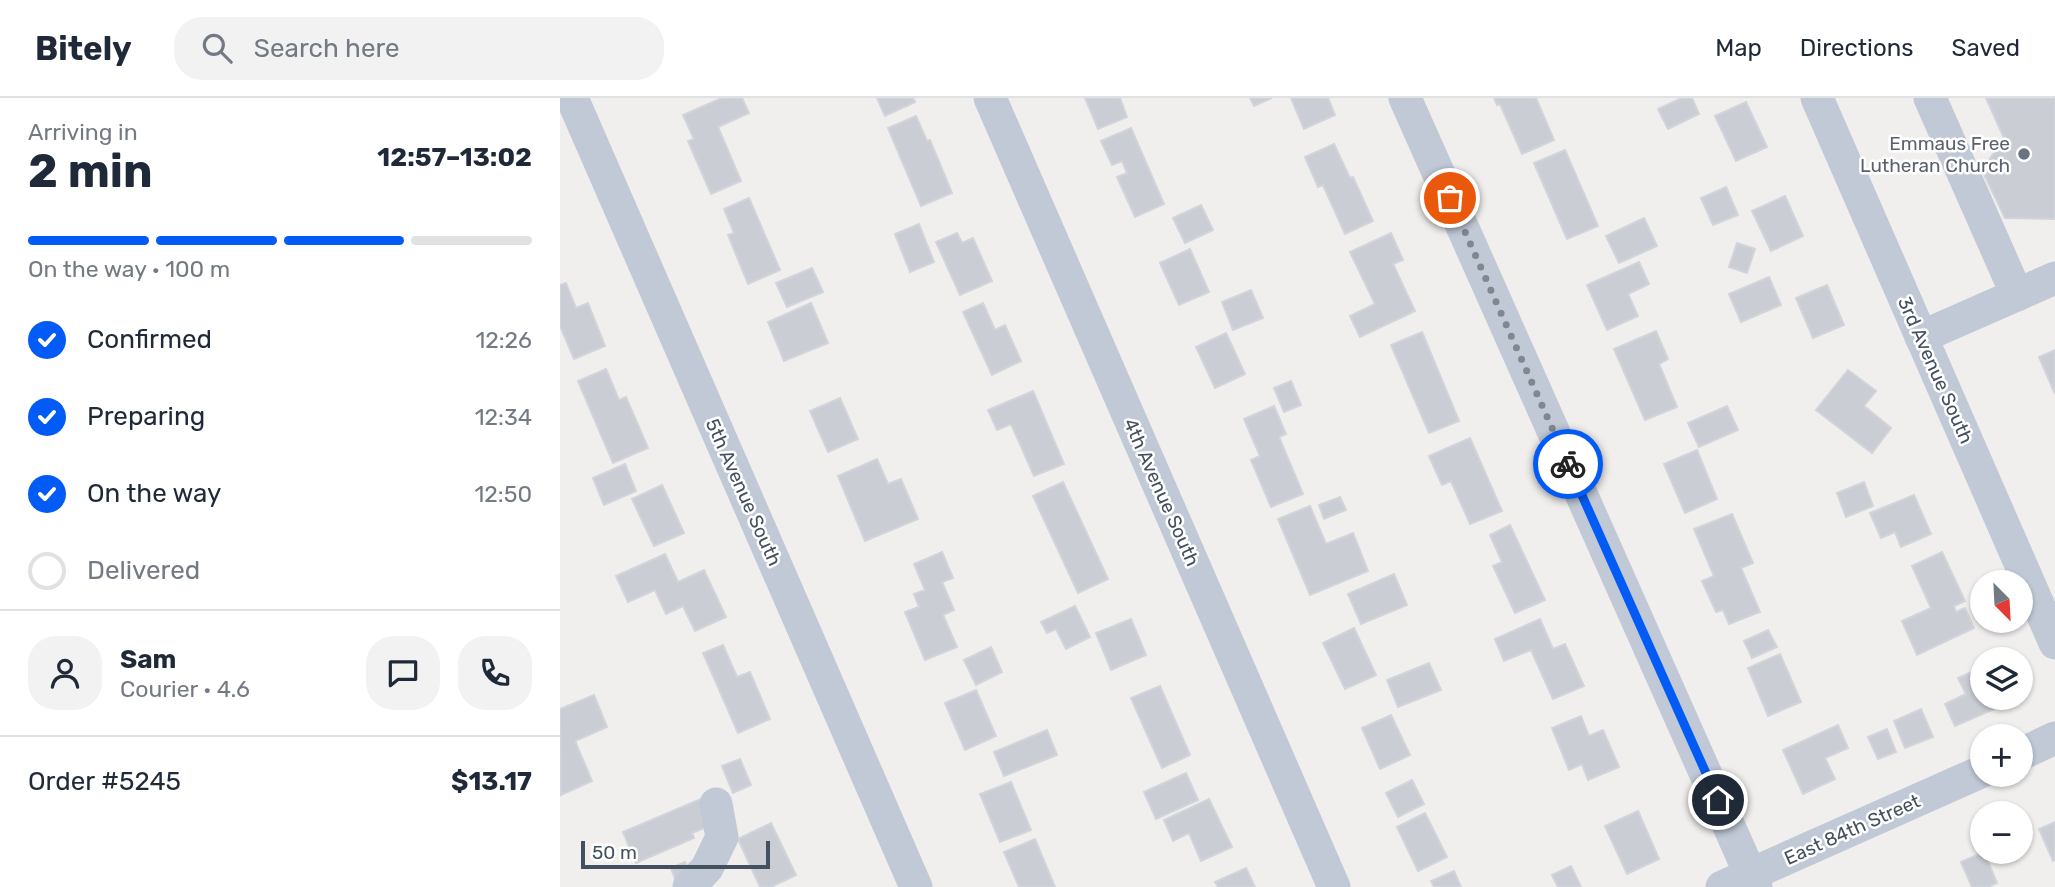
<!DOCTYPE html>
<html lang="en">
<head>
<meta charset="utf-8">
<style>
  body { margin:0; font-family:Rubik,sans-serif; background:#f2f2f3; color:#1f2937; height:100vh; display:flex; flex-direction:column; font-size:26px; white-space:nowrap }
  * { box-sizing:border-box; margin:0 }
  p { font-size:23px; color:#747a83 }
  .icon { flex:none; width:38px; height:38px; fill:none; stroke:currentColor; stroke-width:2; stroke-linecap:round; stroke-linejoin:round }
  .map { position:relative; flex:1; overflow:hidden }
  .panel { display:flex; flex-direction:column; background:#fff; width:560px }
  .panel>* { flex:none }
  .needle { width:46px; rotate:156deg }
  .buttons { position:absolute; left:1410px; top:472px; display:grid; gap:14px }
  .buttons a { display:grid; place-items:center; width:63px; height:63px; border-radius:50%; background:#fff; box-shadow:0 2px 5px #0004; font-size:35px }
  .scale { position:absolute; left:21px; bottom:18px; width:189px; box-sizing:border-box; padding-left:7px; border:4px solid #44505e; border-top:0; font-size:19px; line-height:24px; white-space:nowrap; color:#44505e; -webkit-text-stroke:5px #fff; paint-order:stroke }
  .pin { position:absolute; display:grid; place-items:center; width:60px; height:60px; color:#fff; margin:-30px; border:4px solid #fff; border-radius:50%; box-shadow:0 2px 7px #0007 }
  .courier { position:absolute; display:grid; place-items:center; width:70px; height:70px; margin:-35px; border:5px solid #035bf6; border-radius:50%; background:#fff; color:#222; box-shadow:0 2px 9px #0007 }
  .summary em { font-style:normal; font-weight:700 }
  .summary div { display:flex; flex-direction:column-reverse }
  .summary { display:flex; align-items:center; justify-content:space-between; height:119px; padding:0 28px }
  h1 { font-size:46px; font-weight:700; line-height:52px }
  .bar { display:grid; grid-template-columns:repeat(4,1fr); gap:10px 7px; align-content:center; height:84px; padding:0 28px }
  .bar i { height:9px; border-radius:5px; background:#e0e1e3 }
  .bar .on { background:#035bf6 }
  .bar p { grid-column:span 4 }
  .line { display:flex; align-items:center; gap:18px; padding:0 28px; border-top:2px solid #e0e1e3 }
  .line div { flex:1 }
  .round { display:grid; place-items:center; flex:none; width:74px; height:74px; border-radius:28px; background:#f2f2f3 }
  ol { padding:0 28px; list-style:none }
  li { display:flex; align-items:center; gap:21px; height:77px }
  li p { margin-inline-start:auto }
  li .icon { padding:7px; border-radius:50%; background:#035bf6; color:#fff; stroke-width:4 }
  li:last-child { color:#747a83 }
  li i { width:38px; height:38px; border:4px solid #e0e1e3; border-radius:50% }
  header { display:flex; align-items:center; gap:42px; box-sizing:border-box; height:98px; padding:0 35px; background:#fff; border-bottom:2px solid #e0e1e3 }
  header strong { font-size:33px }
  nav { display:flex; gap:38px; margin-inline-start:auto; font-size:24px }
  .search { width:490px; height:63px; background:#f2f2f3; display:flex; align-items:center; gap:18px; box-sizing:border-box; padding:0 24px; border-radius:28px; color:#747a83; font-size:26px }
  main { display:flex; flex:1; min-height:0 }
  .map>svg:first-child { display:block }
  .building { fill:#cacdd4; stroke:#d2d4db; stroke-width:2 }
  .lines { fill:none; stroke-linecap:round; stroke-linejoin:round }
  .minor { stroke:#c0c9d5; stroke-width:33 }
  .done { stroke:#818790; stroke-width:7; stroke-dasharray:0 12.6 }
  .route { stroke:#035bf6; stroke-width:9 }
  .worship-dot { fill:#6b7280; stroke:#fff; stroke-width:2.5 }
  .labels { text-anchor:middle; stroke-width:5; stroke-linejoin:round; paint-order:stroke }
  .worship-label { font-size:19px; fill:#5b616d; stroke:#fff; text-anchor:end }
  .street-label { font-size:19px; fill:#44505e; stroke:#fff }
</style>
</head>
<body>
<header>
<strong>Bitely</strong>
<div class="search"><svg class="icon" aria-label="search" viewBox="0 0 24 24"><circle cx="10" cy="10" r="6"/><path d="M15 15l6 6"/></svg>Search here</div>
<nav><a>Map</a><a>Directions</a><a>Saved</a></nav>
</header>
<main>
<section class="panel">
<div class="summary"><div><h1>2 min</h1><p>Arriving in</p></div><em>12:57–13:02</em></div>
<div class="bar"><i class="on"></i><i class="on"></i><i class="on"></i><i></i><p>On the way · 100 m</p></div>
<ol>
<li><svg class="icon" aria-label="check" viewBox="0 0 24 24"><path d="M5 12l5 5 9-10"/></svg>Confirmed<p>12:26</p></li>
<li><svg class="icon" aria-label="check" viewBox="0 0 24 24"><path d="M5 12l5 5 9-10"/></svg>Preparing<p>12:34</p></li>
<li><svg class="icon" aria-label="check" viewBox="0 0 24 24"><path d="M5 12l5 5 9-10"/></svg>On the way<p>12:50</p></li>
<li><i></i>Delivered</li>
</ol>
<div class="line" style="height:126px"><a class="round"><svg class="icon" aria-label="person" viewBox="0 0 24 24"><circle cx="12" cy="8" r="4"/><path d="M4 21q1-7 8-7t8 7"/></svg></a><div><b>Sam</b><p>Courier · 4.6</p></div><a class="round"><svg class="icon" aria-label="chat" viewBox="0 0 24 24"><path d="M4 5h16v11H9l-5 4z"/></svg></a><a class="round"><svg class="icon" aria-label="phone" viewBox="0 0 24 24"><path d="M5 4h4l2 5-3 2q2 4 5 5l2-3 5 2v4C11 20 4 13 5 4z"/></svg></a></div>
<div class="line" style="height:91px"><div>Order #5245</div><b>$13.17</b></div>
</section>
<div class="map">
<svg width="1495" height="789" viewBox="0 0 1495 789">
  <rect width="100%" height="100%" fill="#f1eeee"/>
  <g class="building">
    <polygon points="162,0 182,0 189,15 158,29 181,83 151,96 128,43 134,41 123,17"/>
    <polygon points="317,0 353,0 355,4 325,18"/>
    <polygon points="525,0 560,0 567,19 538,31"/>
    <polygon points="690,0 712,0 694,8"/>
    <polygon points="731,0 768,0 775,17 744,31"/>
    <polygon points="934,0 976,0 994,42 962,56 940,6 937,7"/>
    <polygon points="1122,0 1132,0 1139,16 1108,31 1098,11"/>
    <polygon points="1426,0 1495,0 1495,121 1445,120 1422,72 1444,40"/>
    <polygon points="1186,4 1207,49 1176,63 1155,18"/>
    <polygon points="356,18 367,43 370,42 392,95 361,108 328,30"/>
    <polygon points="571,30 604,106 575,119 557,79 567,75 562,63 552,67 541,43"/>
    <polygon points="774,46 790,80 793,79 813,123 785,136 763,87 758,89 745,59"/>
    <polygon points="1005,52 1038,128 1007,141 974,65"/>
    <polygon points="1166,89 1178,117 1153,127 1141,100"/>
    <polygon points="1225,98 1243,138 1211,153 1192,113"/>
    <polygon points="189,100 220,172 188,186 168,137 174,135 164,111"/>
    <polygon points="641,107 653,132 625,145 613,120"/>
    <polygon points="1084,120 1097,148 1059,165 1046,138"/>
    <polygon points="359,126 374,164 350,174 335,136"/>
    <polygon points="397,135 402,145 413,140 432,183 400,197 376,144"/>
    <polygon points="831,135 843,162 833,166 855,213 800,239 790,218 815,206 790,154"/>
    <polygon points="1177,145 1195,151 1187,175 1169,169"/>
    <polygon points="630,151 649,194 619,207 600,165"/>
    <polygon points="1079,164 1089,186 1068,196 1078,218 1047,232 1027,187"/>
    <polygon points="252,170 263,194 227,209 216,185"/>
    <polygon points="1209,179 1221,207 1181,224 1169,196"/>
    <polygon points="6,185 16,210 28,205 45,248 14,261 0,228 0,187"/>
    <polygon points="1267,187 1284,227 1253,240 1236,200"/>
    <polygon points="691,192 703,220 673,232 662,204"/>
    <polygon points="251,205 268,245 224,263 208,224"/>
    <polygon points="423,205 435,232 445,227 461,263 432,277 403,214"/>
    <polygon points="1096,233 1108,261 1099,266 1117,309 1085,322 1054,251"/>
    <polygon points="862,234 899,323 869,335 831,247"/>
    <polygon points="666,235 685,276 655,290 636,249"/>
    <polygon points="1495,252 1495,296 1479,259"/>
    <polygon points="46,271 59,302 66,299 88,350 53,365 18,283"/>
    <polygon points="1288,272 1316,293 1304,308 1331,330 1312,355 1256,312"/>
    <polygon points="731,283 741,307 724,314 714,290"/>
    <polygon points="473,293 504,366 474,378 451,326 437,332 428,312"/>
    <polygon points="280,300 298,341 268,354 250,313"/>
    <polygon points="714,308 726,336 719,339 743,396 711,409 691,362 700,358 684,321"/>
    <polygon points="1167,308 1178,332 1139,349 1128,325"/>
    <polygon points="910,340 942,413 910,426 891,383 882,387 869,358"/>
    <polygon points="1137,352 1157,401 1125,415 1104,366"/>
    <polygon points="317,361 328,386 341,381 358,421 305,443 278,378"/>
    <polygon points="65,366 76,393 44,407 33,380"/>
    <polygon points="503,384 548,481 518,495 473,398"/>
    <polygon points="1304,384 1313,408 1286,419 1277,395"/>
    <polygon points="102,387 124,435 94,448 72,401"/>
    <polygon points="1354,397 1371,436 1341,449 1335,434 1321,440 1310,415"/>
    <polygon points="780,399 786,412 764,421 759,407"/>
    <polygon points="750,408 766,446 793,435 808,473 750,497 718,421"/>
    <polygon points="1172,416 1193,465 1181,470 1200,514 1169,526 1163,512 1156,514 1142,483 1154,478 1134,431"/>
    <polygon points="950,427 985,502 955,515 933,468 942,464 930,437"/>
    <polygon points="382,454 393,480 382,484 394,512 383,517 397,549 365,562 345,514 359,509 354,496 365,492 354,466"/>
    <polygon points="1382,454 1405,503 1394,508 1396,514 1405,510 1414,530 1357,557 1342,523 1371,510 1352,468"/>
    <polygon points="105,456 118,484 144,472 166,519 135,533 123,508 106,516 95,492 68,504 56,478"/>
    <polygon points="834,476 847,507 801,526 788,496"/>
    <polygon points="515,508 530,539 506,551 496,531 487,535 481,524"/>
    <polygon points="571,521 586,557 551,572 536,535"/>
    <polygon points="980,521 993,551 1005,546 1024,588 993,601 971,552 944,563 935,541"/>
    <polygon points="794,530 816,577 785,591 763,545"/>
    <polygon points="1208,532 1217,549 1192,560 1184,543"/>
    <polygon points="163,547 177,579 190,574 210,621 178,635 143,555"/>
    <polygon points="431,549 442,574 416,587 404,562"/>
    <polygon points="1220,556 1241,604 1208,618 1188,570"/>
    <polygon points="869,565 881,592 838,609 827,582"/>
    <polygon points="1423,569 1423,600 1444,600 1446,606 1395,628 1385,606 1406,596 1398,580"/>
    <polygon points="600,588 630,657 602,670 571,600"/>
    <polygon points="416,592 436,638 405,652 385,605"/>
    <polygon points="34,597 47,629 15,643 32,683 1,697 0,611"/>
    <polygon points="1361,611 1373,639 1345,650 1334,623"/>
    <polygon points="831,617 850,657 820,671 802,630"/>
    <polygon points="1021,618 1029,638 1043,632 1059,669 1028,682 1022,666 1009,672 992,630"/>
    <polygon points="1278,627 1288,650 1265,660 1275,681 1243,696 1223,652"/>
    <polygon points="1327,631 1336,654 1318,661 1308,639"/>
    <polygon points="487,632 497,657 444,678 434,654"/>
    <polygon points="180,661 191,687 173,695 162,668"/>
    <polygon points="626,675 638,702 596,721 584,694"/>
    <polygon points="852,682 864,706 838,719 826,695"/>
    <polygon points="451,684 471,732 440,744 420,696"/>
    <polygon points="143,700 154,726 132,735 134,740 76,765 63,734"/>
    <polygon points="649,701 672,749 641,763 629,735 613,743 604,722"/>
    <polygon points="1078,713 1099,761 1067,776 1045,728"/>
    <polygon points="865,715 887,759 858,773 837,729"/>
    <polygon points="1495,724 1495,762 1493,763 1479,731"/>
    <polygon points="211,725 236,777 211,789 200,789 178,741"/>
    <polygon points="475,741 495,789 459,789 444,754"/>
    <polygon points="1424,754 1437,785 1428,789 1412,789 1401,764"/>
    <polygon points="125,764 131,777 116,784 111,770"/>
    <polygon points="1011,768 1021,789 998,789 992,777"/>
    <polygon points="686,770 695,789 658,789 655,784"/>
    <polygon points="894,773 901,789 874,789 871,783"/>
  </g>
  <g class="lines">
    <g class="minor">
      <polyline points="12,0 356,789"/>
      <polyline points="430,0 774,789"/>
      <polyline points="845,0 1196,789"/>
      <polyline points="1257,0 1495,545"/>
      <polyline points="1370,0 1457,197"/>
      <polyline points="1361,239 1495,180"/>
      <polyline points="1461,656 1495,640"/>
      <polyline points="129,789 147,770 162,739 156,706"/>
      <polyline points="1162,789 1423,673"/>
    </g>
  </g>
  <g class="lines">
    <polyline class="done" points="890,100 1008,366"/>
    <polyline class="route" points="1008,366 1158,702"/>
  </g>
  <circle class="worship-dot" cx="1464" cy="56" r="7"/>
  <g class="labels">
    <g class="worship-label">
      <text x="1450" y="52">Emmaus Free<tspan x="1450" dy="22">Lutheran Church</tspan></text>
    </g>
    <g class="street-label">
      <text transform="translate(1376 272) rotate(66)" y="7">3rd Avenue South</text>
      <text transform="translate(184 394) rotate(66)" y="7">5th Avenue South</text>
      <text transform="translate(602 394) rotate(66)" y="7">4th Avenue South</text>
      <text transform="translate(1292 731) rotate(-24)" y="7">East 84th Street</text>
    </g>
  </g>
</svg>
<div class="buttons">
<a><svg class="needle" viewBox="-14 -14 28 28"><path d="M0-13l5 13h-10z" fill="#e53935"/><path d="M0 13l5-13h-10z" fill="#747a83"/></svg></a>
<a><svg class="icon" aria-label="layers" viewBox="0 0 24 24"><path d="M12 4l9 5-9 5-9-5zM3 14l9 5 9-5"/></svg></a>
<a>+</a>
<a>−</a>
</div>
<div class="scale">50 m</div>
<div class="pin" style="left:890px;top:100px;background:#ea580c"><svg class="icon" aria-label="bag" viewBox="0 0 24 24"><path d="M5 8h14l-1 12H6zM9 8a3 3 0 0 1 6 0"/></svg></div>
<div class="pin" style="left:1158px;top:702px;background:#1f2937"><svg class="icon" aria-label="home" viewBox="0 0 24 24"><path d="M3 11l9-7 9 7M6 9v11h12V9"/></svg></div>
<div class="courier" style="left:1008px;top:366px"><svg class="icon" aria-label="bike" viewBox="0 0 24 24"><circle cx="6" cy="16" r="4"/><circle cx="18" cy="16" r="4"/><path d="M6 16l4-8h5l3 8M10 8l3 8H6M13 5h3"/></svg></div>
</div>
</main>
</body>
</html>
